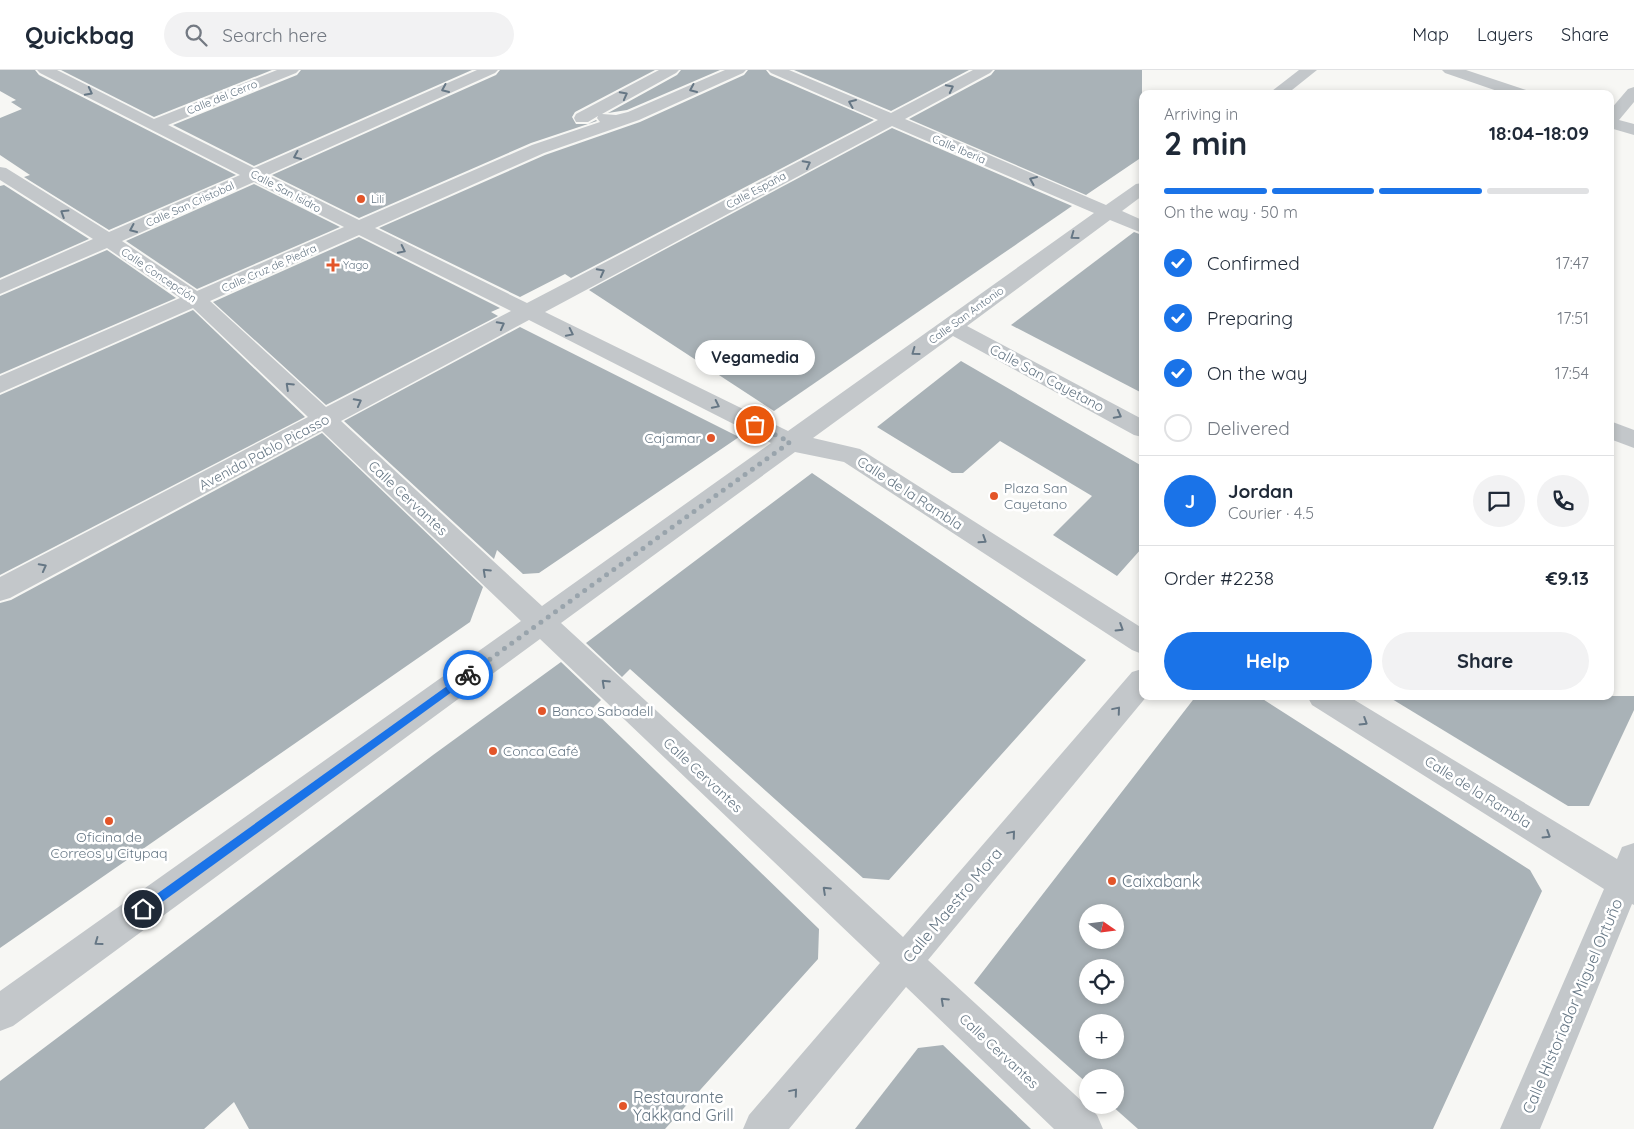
<!DOCTYPE html>
<html lang="en">
<head>
<meta charset="utf-8">
<style>
  body { margin:0; font-family:Quicksand,sans-serif; background:#f2f2f3; color:#1f2937; height:100vh; display:flex; flex-direction:column; font-size:19px; white-space:nowrap }
  * { box-sizing:border-box; margin:0 }
  p { font-size:16px; color:#747a83 }
  .icon { flex:none; width:28px; height:28px; fill:none; stroke:currentColor; stroke-width:2; stroke-linecap:round; stroke-linejoin:round }
  .map { position:relative; flex:1; overflow:hidden }
  .details { position:absolute; left:1139px; top:20px; width:475px; height:610px; display:flex; flex-direction:column; background:#fff; border-radius:10px; box-shadow:0 2px 8px #0003 }
  .details>* { flex:none }
  .needle { width:32px; rotate:104deg }
  .tools { position:absolute; left:1079px; top:834px; display:grid; gap:10px }
  .tools a { display:grid; place-items:center; width:45px; height:45px; border-radius:50%; background:#fff; box-shadow:0 2px 8px #0003; font-size:25px }
  .pin { position:absolute; display:grid; place-items:center; width:42px; height:42px; color:#fff; margin:-21px; border:2px solid #fff; border-radius:50%; box-shadow:0 1px 5px #0007 }
  .courier { position:absolute; display:grid; place-items:center; width:50px; height:50px; margin:-25px; border:4px solid #1a73e8; border-radius:50%; background:#fff; color:#222; box-shadow:0 1px 6px #0007 }
  .bubble { position:absolute; height:35px; border-radius:18px; background:#fff; box-shadow:0 2px 8px #0003; font-size:16px; font-weight:700; line-height:35px; text-align:center }
  .headline em { font-style:normal; font-weight:700 }
  .headline div { display:flex; flex-direction:column-reverse }
  .headline { display:flex; align-items:center; justify-content:space-between; height:85px; padding:0 25px }
  h1 { font-size:32px; font-weight:700; line-height:38px }
  .bar { display:grid; grid-template-columns:repeat(4,1fr); gap:8px 5px; align-content:center; height:60px; padding:0 25px }
  .bar i { height:6px; border-radius:4px; background:#e0e1e3 }
  .bar .active { background:#1a73e8 }
  .bar p { grid-column:span 4 }
  .line { display:flex; align-items:center; gap:12px; padding:0 25px; border-top:1px solid #e0e1e3 }
  .line div { flex:1 }
  .round { display:grid; place-items:center; flex:none; width:52px; height:52px; border-radius:26px; background:#f2f2f3 }
  ol { padding:0 25px; list-style:none }
  li { display:flex; align-items:center; gap:15px; height:55px }
  li p { margin-inline-start:auto }
  li .icon { padding:5px; border-radius:50%; background:#1a73e8; color:#fff; stroke-width:4 }
  li:last-child { color:#747a83 }
  li i { width:28px; height:28px; border:2px solid #e0e1e3; border-radius:50% }
  .primary-button { display:flex; gap:10px; margin-top:auto; padding:10px 25px }
  .primary-button a { flex:1; height:58px; border-radius:30px; background:#1a73e8; color:#fff; font-size:20px; font-weight:700; line-height:58px; text-align:center }
  .primary-button a+a { background:#f2f2f3; color:#1f2937 }
  header { display:flex; align-items:center; gap:30px; box-sizing:border-box; height:70px; padding:0 25px; background:#fff; border-bottom:1px solid #e0e1e3 }
  header strong { font-size:24px }
  nav { display:flex; gap:28px; margin-inline-start:auto; font-size:18px }
  .search { width:350px; height:45px; background:#f2f2f3; display:flex; align-items:center; gap:12px; box-sizing:border-box; padding:0 18px; border-radius:28px; color:#747a83; font-size:19px }
  .map>svg:first-child { display:block }
  .building { fill:#a9b2b7; fill-rule:evenodd }
  .lines { fill:none; stroke-linecap:round; stroke-linejoin:round }
  .minor { fill:#c3c7ca; fill-rule:evenodd }
  .oneway { stroke:#667785 }
  .route { fill:#1a73e8 }
  .done { stroke:#99a4ac; stroke-width:5; stroke-dasharray:0 9 }
  .poi-dot { fill:#e35529; stroke:#fff; stroke-width:2 }
  .labels { text-anchor:middle; stroke-width:5; stroke-linejoin:round; paint-order:stroke }
  .far-street-label { font-size:11px; fill:#667785; stroke:#fff }
  .far-poi-label { font-size:11px; fill:#667785; stroke:#fff; text-anchor:start }
  .street-label { font-size:14px; fill:#667785; stroke:#fff }
  .poi-label { font-size:14px; fill:#667785; stroke:#fff; text-anchor:start }
  .near-poi-label { font-size:16px; fill:#667785; stroke:#fff; text-anchor:start }
  .near-street-label { font-size:16px; fill:#667785; stroke:#fff }
</style>
</head>
<body>
<header>
<strong>Quickbag</strong>
<div class="search"><svg class="icon" aria-label="search" viewBox="0 0 24 24"><circle cx="10" cy="10" r="6"/><path d="M15 15l6 6"/></svg>Search here</div>
<nav><a>Map</a><a>Layers</a><a>Share</a></nav>
</header>
<div class="map">
<svg width="1634" height="1059" viewBox="0 0 1634 1059">
  <rect width="100%" height="100%" fill="#f7f7f4"/>
  <g class="building">
    <polygon points="0,0 35,0 39,5 236,105 109,160 24,107 30,105 0,85 0,48 22,39 11,32 16,30 0,21"/>
    <polygon points="61,0 272,0 154,47"/>
    <polygon points="301,0 472,0 254,96 173,55 297,5"/>
    <polygon points="500,0 655,0 575,42 572,47 576,54 588,54 596,50 597,51 531,73 359,148 272,105 496,5"/>
    <polygon points="681,0 720,0 627,40 608,43 677,5"/>
    <polygon points="748,0 766,0 770,5 874,50 571,208 565,204 520,227 379,158 545,85 640,52 744,5"/>
    <polygon points="794,0 969,0 891,41"/>
    <polygon points="995,0 1142,0 1142,87 1086,125 909,49 991,5"/>
    <polygon points="892,58 1072,136 774,341 589,220"/>
    <polygon points="254,114 340,157 197,219 126,171"/>
    <polygon points="4,115 89,169 0,208 0,116"/>
    <polygon points="1134,162 1142,165 1142,323 1011,255"/>
    <polygon points="359,167 500,238 491,242 498,246 326,335 213,232"/>
    <polygon points="107,180 176,228 0,304 0,226"/>
    <polygon points="193,240 305,347 0,505 0,325"/>
    <polygon points="520,257 739,367 539,503 523,504 497,480 494,489 344,351"/>
    <polygon points="961,291 1142,396 1142,478 1117,506 1053,465 1092,426 1000,371 963,403 952,403 877,357"/>
    <polygon points="322,363 483,517 470,552 0,878 0,533 11,530"/>
    <polygon points="812,403 1086,590 889,810 863,808 630,599 622,607 586,573"/>
    <polygon points="561,592 601,630 592,639 819,859 818,889 665,1059 249,1059 234,1032 204,1059 0,1059 0,1011 433,685"/>
    <path d="M1196,626h62l272,174 12,21 -109,238h-295l-27,-24h4v-27h-27v6l-114,-101zM1088,842h27v28h-27zM1088,898h27v27h-27zM1088,952h27v28h-27z"/>
    <polygon points="1387,626 1634,626 1634,640 1589,736 1568,736"/>
    <polygon points="943,975 1031,1059 855,1059 918,978"/>
  </g>
  <g class="lines">
    <g class="minor">
      <path d="M37,0h20l97,49 123,-49h22l-3,3 -128,52 86,43 223,-98h21l-3,3 -227,102 91,45 173,-75 68,-23 -3,-4 1,-2 -10,6h-12l-2,-4 2,-4 83,-44h20l-3,3 -74,41 14,1 12,-3 97,-42h21l-3,3 -104,47 -95,33 -169,75 152,75 351,-183 -107,-47 -3,-3h21l102,43 82,-43h20l-3,3 -85,46 201,86 30,-21 6,-1v13l-20,15 20,9v13l-32,-13 -143,106 175,93v18l-8,-2 -181,-99 -140,102 47,11 282,179v26l-10,-4 -288,-188 -49,-10 -234,171 342,314 229,-265 10,-3v27h5l-219,264 169,155 6,14h-49l-148,-142 -117,142h-46l6,-14 131,-152 -340,-324 -527,387 -13,5v-40l521,-370 -199,-190 -312,167 -10,3v-24l308,-160 -115,-109 -193,85v-17l180,-78 -73,-50 -107,46v-14l93,-41 -93,-59v-13l6,1 103,64 131,-57 -200,-102zM892,56l202,87 -306,218 -243,-119zM254,112l90,45 -147,64 -75,-50zM359,165l152,76 -185,96 -116,-106zM529,250l242,123 -229,163 -201,-185z"/>
      <polygon points="1299,0 1317,0 1287,24 1268,24"/>
      <polygon points="1442,0 1466,0 1529,21 1531,24 1506,24 1445,3"/>
      <polygon points="1634,17 1634,32 1619,50 1634,54 1634,65 1610,58 1610,40 1628,19"/>
      <polygon points="1610,351 1634,360 1634,378 1610,369"/>
      <polygon points="1307,626 1348,626 1617,789 1622,777 1634,773 1634,835 1632,834 1540,1059 1500,1059 1604,819 1312,635"/>
    </g>
  </g>
  <defs><path id="oneway-chevron" d="M-2-3.5L2.5 0L-2 3.5" fill="none" stroke-width="1.6" stroke-linecap="round" stroke-linejoin="round" transform="scale(1.25)"/></defs>
  <g class="oneway">
    <use href="#oneway-chevron" transform="translate(950 18) rotate(-27)"/>
    <use href="#oneway-chevron" transform="translate(445 19) rotate(156)"/>
    <use href="#oneway-chevron" transform="translate(693 19) rotate(156)"/>
    <use href="#oneway-chevron" transform="translate(89 22) rotate(27)"/>
    <use href="#oneway-chevron" transform="translate(624 25) rotate(-28)"/>
    <use href="#oneway-chevron" transform="translate(852 33) rotate(-157)"/>
    <use href="#oneway-chevron" transform="translate(297 86) rotate(156)"/>
    <use href="#oneway-chevron" transform="translate(807 94) rotate(-28)"/>
    <use href="#oneway-chevron" transform="translate(1033 110) rotate(-157)"/>
    <use href="#oneway-chevron" transform="translate(64 143) rotate(-148)"/>
    <use href="#oneway-chevron" transform="translate(133 159) rotate(156)"/>
    <use href="#oneway-chevron" transform="translate(1074 166) rotate(144)"/>
    <use href="#oneway-chevron" transform="translate(402 180) rotate(26)"/>
    <use href="#oneway-chevron" transform="translate(601 202) rotate(-28)"/>
    <use href="#oneway-chevron" transform="translate(501 255) rotate(-28)"/>
    <use href="#oneway-chevron" transform="translate(570 263) rotate(26)"/>
    <use href="#oneway-chevron" transform="translate(915 282) rotate(144)"/>
    <use href="#oneway-chevron" transform="translate(289 316) rotate(-137)"/>
    <use href="#oneway-chevron" transform="translate(358 332) rotate(-28)"/>
    <use href="#oneway-chevron" transform="translate(716 335) rotate(26)"/>
    <use href="#oneway-chevron" transform="translate(1118 345) rotate(28)"/>
    <use href="#oneway-chevron" transform="translate(983 470) rotate(33)"/>
    <use href="#oneway-chevron" transform="translate(43 497) rotate(-28)"/>
    <use href="#oneway-chevron" transform="translate(486 502) rotate(-137)"/>
    <use href="#oneway-chevron" transform="translate(1120 558) rotate(32)"/>
    <use href="#oneway-chevron" transform="translate(605 613) rotate(-137)"/>
    <use href="#oneway-chevron" transform="translate(1117 640) rotate(-50)"/>
    <use href="#oneway-chevron" transform="translate(1364 652) rotate(32)"/>
    <use href="#oneway-chevron" transform="translate(1012 764) rotate(-50)"/>
    <use href="#oneway-chevron" transform="translate(1547 765) rotate(32)"/>
    <use href="#oneway-chevron" transform="translate(826 820) rotate(-137)"/>
    <use href="#oneway-chevron" transform="translate(98 872) rotate(144)"/>
    <use href="#oneway-chevron" transform="translate(944 931) rotate(-137)"/>
    <use href="#oneway-chevron" transform="translate(794 1022) rotate(-50)"/>
  </g>
  <polygon class="route" points="468,601 471,602 471,608 147,843 140,843 140,836"/>
  <g class="lines">
    <polyline class="done" points="468,605 790,372 755,355"/>
  </g>
  <g class="poi-dot">
    <circle cx="361" cy="129" r="5"/>
    <path d="M330.5 187.5h5v5h5v5h-5v5h-5v-5h-5v-5h5z"/>
    <circle cx="711" cy="368" r="5"/>
    <circle cx="994" cy="426" r="5"/>
    <circle cx="542" cy="641" r="5"/>
    <circle cx="493" cy="681" r="5"/>
    <circle cx="109" cy="751" r="5"/>
    <circle cx="1112" cy="811" r="5"/>
    <circle cx="623" cy="1036" r="5"/>
  </g>
  <g class="labels">
    <g class="far-street-label">
      <text transform="translate(222 27) rotate(-22)" y="4">Calle del Cerro</text>
      <text transform="translate(959 79) rotate(23)" y="4">Calle Iberia</text>
      <text transform="translate(756 120) rotate(-28)" y="4">Calle España</text>
      <text transform="translate(286 121) rotate(28)" y="4">Calle San Isidro</text>
      <text transform="translate(190 134) rotate(-24)" y="4">Calle San Cristobal</text>
      <text transform="translate(269 198) rotate(-24)" y="4">Calle Cruz de Piedra</text>
      <text transform="translate(159 205) rotate(34)" y="4">Calle Concepción</text>
      <text transform="translate(966 245) rotate(-36)" y="4">Calle San Antonio</text>
    </g>
    <g class="far-poi-label">
      <text x="371" y="133">Lili</text>
      <text x="343" y="199">Yago</text>
    </g>
    <g class="street-label">
      <text transform="translate(1047 308) rotate(28)" y="5">Calle San Cayetano</text>
      <text transform="translate(264 382) rotate(-28)" y="5">Avenida Pablo Picasso</text>
      <text transform="translate(910 423) rotate(33)" y="5">Calle de la Rambla</text>
      <text transform="translate(408 428) rotate(43)" y="5">Calle Cervantes</text>
      <text transform="translate(703 705) rotate(43)" y="5">Calle Cervantes</text>
      <text transform="translate(1478 722) rotate(32)" y="5">Calle de la Rambla</text>
      <text transform="translate(999 981) rotate(43)" y="5">Calle Cervantes</text>
    </g>
    <g class="poi-label">
      <text x="701" y="373" text-anchor="end">Cajamar</text>
      <text x="1004" y="423">Plaza San<tspan x="1004" dy="16">Cayetano</tspan></text>
      <text x="552" y="646">Banco Sabadell</text>
      <text x="503" y="686">Conca Café</text>
      <text x="109" y="772" text-anchor="middle">Oficina de<tspan x="109" dy="16">Correos y Citypaq</tspan></text>
    </g>
    <g class="near-poi-label">
      <text x="1122" y="817">Caixabank</text>
      <text x="633" y="1033">Restaurante<tspan x="633" dy="18">Yakk and Grill</tspan></text>
    </g>
    <g class="near-street-label">
      <text transform="translate(952 835) rotate(-50)" y="6">Calle Maestro Mora</text>
      <text transform="translate(1572 936) rotate(-67)" y="6">Calle Historiador Miguel Ortuño</text>
    </g>
  </g>
</svg>
<div class="tools">
<a><svg class="needle" viewBox="-14 -14 28 28"><path d="M0-13l5 13h-10z" fill="#e53935"/><path d="M0 13l5-13h-10z" fill="#747a83"/></svg></a>
<a><svg class="icon" aria-label="locate" viewBox="0 0 24 24"><circle cx="12" cy="12" r="6"/><path d="M12 2v4M12 18v4M2 12h4M18 12h4"/></svg></a>
<a>+</a>
<a>−</a>
</div>
<div class="pin" style="left:755px;top:355px;background:#ea580c"><svg class="icon" aria-label="bag" viewBox="0 0 24 24"><path d="M5 8h14l-1 12H6zM9 8a3 3 0 0 1 6 0"/></svg></div>
<div class="pin" style="left:143px;top:839px;background:#1f2937"><svg class="icon" aria-label="home" viewBox="0 0 24 24"><path d="M3 11l9-7 9 7M6 9v11h12V9"/></svg></div>
<div class="courier" style="left:468px;top:605px"><svg class="icon" aria-label="bike" viewBox="0 0 24 24"><circle cx="6" cy="16" r="4"/><circle cx="18" cy="16" r="4"/><path d="M6 16l4-8h5l3 8M10 8l3 8H6M13 5h3"/></svg></div>
<div class="bubble" style="left:695px;top:270px;width:120px">Vegamedia</div>
<section class="details">
<div class="headline"><div><h1>2 min</h1><p>Arriving in</p></div><em>18:04–18:09</em></div>
<div class="bar"><i class="active"></i><i class="active"></i><i class="active"></i><i></i><p>On the way · 50 m</p></div>
<ol>
<li><svg class="icon" aria-label="check" viewBox="0 0 24 24"><path d="M5 12l5 5 9-10"/></svg>Confirmed<p>17:47</p></li>
<li><svg class="icon" aria-label="check" viewBox="0 0 24 24"><path d="M5 12l5 5 9-10"/></svg>Preparing<p>17:51</p></li>
<li><svg class="icon" aria-label="check" viewBox="0 0 24 24"><path d="M5 12l5 5 9-10"/></svg>On the way<p>17:54</p></li>
<li><i></i>Delivered</li>
</ol>
<div class="line" style="height:90px"><b class="round" style="background:#1a73e8;color:#fff">J</b><div><b>Jordan</b><p>Courier · 4.5</p></div><a class="round"><svg class="icon" aria-label="chat" viewBox="0 0 24 24"><path d="M4 5h16v11H9l-5 4z"/></svg></a><a class="round"><svg class="icon" aria-label="phone" viewBox="0 0 24 24"><path d="M5 4h4l2 5-3 2q2 4 5 5l2-3 5 2v4C11 20 4 13 5 4z"/></svg></a></div>
<div class="line" style="height:65px"><div>Order #2238</div><b>€9.13</b></div>
<div class="primary-button"><a>Help</a><a>Share</a></div>
</section>
</div>
</body>
</html>
